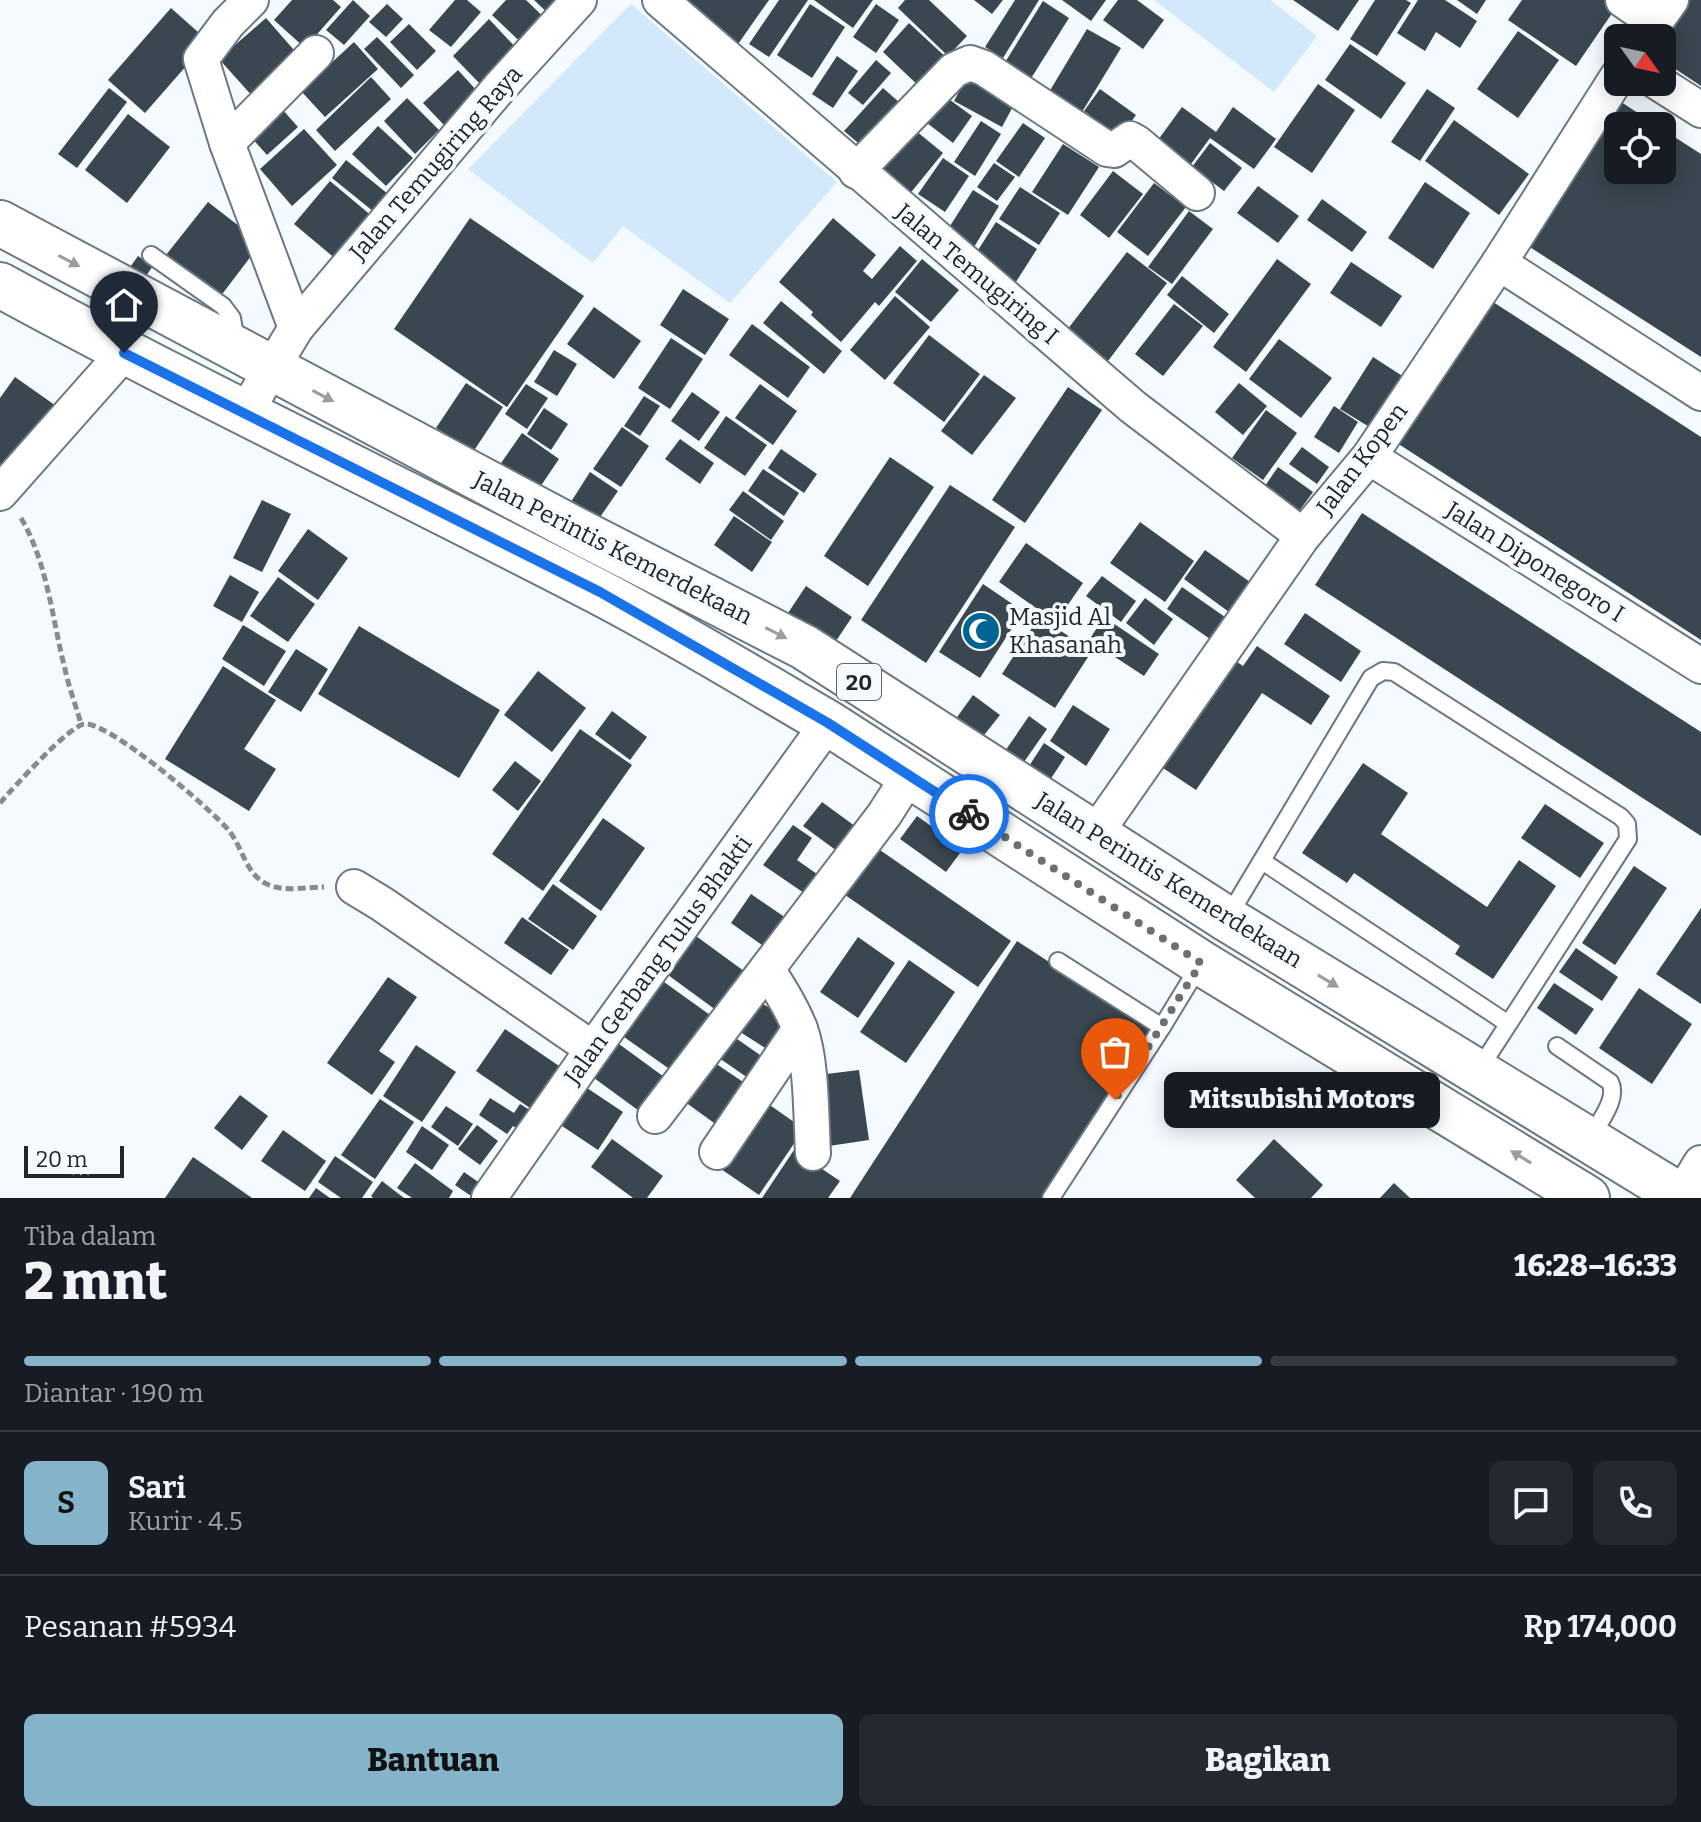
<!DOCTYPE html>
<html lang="id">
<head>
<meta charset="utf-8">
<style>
  body { margin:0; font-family:Bitter,serif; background:#242831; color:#f1f3f6; height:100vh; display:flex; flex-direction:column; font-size:30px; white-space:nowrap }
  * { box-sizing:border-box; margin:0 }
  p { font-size:26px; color:#9ea1a6 }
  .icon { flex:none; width:44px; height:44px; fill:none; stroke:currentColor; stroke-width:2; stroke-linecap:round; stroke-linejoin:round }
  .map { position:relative; height:1198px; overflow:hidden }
  .drawer { display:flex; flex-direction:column; background:#171b24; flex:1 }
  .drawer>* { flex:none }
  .needle { width:52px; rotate:123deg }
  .tools { position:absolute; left:1604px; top:24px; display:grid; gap:16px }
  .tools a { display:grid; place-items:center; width:72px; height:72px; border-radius:12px; background:#171b24; box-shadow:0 4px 20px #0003; font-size:40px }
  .scale { position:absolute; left:24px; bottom:20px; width:100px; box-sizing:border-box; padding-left:8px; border:4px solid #21262a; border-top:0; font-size:22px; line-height:28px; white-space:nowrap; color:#21262a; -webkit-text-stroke:6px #f4fafe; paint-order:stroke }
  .pin { position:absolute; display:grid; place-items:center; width:68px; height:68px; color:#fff; margin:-82px -34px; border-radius:50% 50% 50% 0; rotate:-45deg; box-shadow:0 0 8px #0007 }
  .pin .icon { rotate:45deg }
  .courier { position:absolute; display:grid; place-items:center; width:80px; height:80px; margin:-40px; border:6px solid #1a73e8; border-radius:50%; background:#fff; color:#222; box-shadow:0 2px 10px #0007 }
  .bubble { position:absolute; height:56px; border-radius:12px; background:#171b24; box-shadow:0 4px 20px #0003; font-size:26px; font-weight:800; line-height:56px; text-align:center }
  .headline em { font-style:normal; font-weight:800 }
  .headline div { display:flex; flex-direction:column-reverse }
  .headline { display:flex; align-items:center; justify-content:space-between; height:136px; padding:0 24px }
  h1 { font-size:52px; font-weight:800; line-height:60px }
  .bar { display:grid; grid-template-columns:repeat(4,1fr); gap:12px 8px; align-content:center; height:96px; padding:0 24px }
  .bar i { height:10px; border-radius:6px; background:#363941 }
  .bar .current { background:#85b3c9 }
  .bar p { grid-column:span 4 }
  .line { display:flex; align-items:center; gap:20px; padding:0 24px; border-top:2px solid #363941 }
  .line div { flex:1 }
  .round { display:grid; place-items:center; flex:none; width:84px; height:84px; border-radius:12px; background:#242831 }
  .cta { display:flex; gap:16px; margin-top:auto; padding:16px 24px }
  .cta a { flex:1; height:92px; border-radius:12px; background:#85b3c9; color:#111; font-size:32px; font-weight:800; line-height:92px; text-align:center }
  .cta a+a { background:#242831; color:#f1f3f6 }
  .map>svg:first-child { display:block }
  .green { fill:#d1e9fa }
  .building { fill:#3a4750 }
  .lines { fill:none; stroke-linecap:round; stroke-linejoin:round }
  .service-casing { stroke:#6a7881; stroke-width:20 }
  .minor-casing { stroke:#6a7881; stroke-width:38 }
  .trunk-casing { stroke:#6a7881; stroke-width:48 }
  .path { stroke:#868b8f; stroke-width:5; stroke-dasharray:8 4; stroke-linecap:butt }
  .service { stroke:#fff; stroke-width:16 }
  .minor { stroke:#fff; stroke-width:34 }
  .trunk { stroke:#fff; stroke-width:44 }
  .oneway { fill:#9b9d9f }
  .done { stroke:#6b7074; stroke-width:8; stroke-dasharray:0 14.4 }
  .route { stroke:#1a73e8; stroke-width:10 }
  .labels { text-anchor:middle; stroke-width:8; stroke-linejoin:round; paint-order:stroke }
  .shield { fill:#f4fafe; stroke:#60666a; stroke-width:2 }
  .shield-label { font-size:22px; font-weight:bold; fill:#21262a }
  .street-label { font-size:24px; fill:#21262a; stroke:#f4fafe }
  .poi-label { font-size:24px; fill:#21262a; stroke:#f4fafe; text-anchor:start }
</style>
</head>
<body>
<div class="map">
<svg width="1701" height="1198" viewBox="0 0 1701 1198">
  <rect width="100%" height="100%" fill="#f4fafe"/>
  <g class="green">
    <polygon points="1154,0 1270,0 1317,36 1274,92"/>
    <polygon points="631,4 837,182 730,303 623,226 593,263 468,169"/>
  </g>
  <g class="building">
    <polygon points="292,0 333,0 341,7 305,48 274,20"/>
    <polygon points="353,0 370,16 344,45 326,30"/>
    <polygon points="455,0 467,0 481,12 451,47 429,30"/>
    <polygon points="506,0 526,0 553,26 530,51 492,15"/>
    <polygon points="534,0 574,0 555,20"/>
    <polygon points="669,0 769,0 736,47"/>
    <polygon points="779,0 808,0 769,57 749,44"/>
    <polygon points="814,0 873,0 853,28"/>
    <polygon points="905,0 929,0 967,36 948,56 898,8"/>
    <polygon points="974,0 1003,0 992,14"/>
    <polygon points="1015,0 1039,0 1003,58 985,47"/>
    <polygon points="1062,0 1106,0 1091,21"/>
    <polygon points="1118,0 1137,0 1164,20 1143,49 1103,20"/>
    <polygon points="1293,0 1359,0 1338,31"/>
    <polygon points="1375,0 1406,0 1411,3 1377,56 1350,39"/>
    <polygon points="1418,0 1445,0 1477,21 1460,48 1436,32 1425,51 1397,33"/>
    <polygon points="1457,0 1486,0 1477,14"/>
    <polygon points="1522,0 1608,0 1617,6 1576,66 1508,20"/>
    <polygon points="1683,0 1701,0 1701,86 1662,60 1662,38"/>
    <polygon points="1043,1 1069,18 1030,80 1004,64"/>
    <polygon points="387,4 403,19 386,37 369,22"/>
    <polygon points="810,4 845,27 812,78 777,55"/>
    <polygon points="876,4 899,20 876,53 853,37"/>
    <polygon points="171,8 208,41 145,113 108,80"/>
    <polygon points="266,18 300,57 254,98 219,59"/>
    <polygon points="489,19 519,51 483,87 453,56"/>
    <polygon points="909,23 950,61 923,90 883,52"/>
    <polygon points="409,24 436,51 417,70 390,42"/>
    <polygon points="1087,29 1121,48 1082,112 1049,92"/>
    <polygon points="1518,31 1559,60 1518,118 1477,89"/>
    <polygon points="377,37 414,75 401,88 364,49"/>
    <polygon points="354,42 378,69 325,117 301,91"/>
    <polygon points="1350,44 1406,83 1381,119 1325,80"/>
    <polygon points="837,56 858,71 833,108 812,94"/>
    <polygon points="876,60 891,73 863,105 848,93"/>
    <polygon points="458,70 478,92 444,125 423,103"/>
    <polygon points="970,71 1018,97 1002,127 954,101"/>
    <polygon points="371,77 391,99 335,151 316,130"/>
    <polygon points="1318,84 1355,110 1312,173 1274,147"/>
    <polygon points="109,88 127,102 77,168 58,154"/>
    <polygon points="883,88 908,110 870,153 844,131"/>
    <polygon points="1100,89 1136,115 1120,137 1084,111"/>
    <polygon points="1427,89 1455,108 1420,161 1391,142"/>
    <polygon points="946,97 972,116 953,143 927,123"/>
    <polygon points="407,98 439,130 415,154 384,121"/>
    <polygon points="1618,100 1658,126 1618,126 1618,170 1662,170 1662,129 1701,154 1701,357 1525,244"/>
    <polygon points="1182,107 1216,132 1233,107 1276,139 1254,169 1210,138 1191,164 1158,140"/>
    <polygon points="282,109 298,127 267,155 251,137"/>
    <polygon points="128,114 170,147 127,203 85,170"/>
    <polygon points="1454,120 1529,174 1499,215 1425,161"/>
    <polygon points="981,121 1001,134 975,176 954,162"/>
    <polygon points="1023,123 1045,138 1019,177 996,161"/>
    <polygon points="378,126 413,158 386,186 352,154"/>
    <polygon points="910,126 943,153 904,201 871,175"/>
    <polygon points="304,129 337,165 292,206 260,169"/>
    <polygon points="1210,143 1242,168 1224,191 1192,167"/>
    <polygon points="1063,144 1099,167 1068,215 1032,192"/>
    <polygon points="943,158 969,176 945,212 918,194"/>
    <polygon points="346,160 393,198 379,216 332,178"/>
    <polygon points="994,163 1015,177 997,201 977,187"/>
    <polygon points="1113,171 1143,194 1109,238 1080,215"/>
    <polygon points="330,181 373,217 337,260 294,224"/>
    <polygon points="1425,182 1470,213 1433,269 1388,238"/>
    <polygon points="1154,183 1186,207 1148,256 1117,232"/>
    <polygon points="1258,186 1299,216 1278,243 1237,213"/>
    <polygon points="1020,187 1060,213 1039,245 999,219"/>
    <polygon points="973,190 999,206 968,257 941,240"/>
    <polygon points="1322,199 1367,232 1352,252 1307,220"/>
    <polygon points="208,202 261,243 220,297 166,255"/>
    <polygon points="1189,211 1213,229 1172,284 1148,267"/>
    <polygon points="470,218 584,296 507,407 394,329"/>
    <polygon points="833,218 876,255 863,271 872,279 900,246 917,261 879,306 875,302 841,342 811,315 813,312 779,282"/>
    <polygon points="996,222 1037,249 1012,288 971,261"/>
    <polygon points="1127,252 1167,283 1108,361 1067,330"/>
    <polygon points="138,256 153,266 138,287 123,277"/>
    <polygon points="922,259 959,290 931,322 895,292"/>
    <polygon points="1277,259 1311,284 1246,372 1213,347"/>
    <polygon points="1351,262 1402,296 1381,327 1330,293"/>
    <polygon points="1182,276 1229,314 1214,333 1167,295"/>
    <polygon points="683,289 729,319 705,355 660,325"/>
    <polygon points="895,296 930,327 885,380 850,350"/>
    <polygon points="1490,300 1701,437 1701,640 1397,443"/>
    <polygon points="781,301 842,351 824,374 763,323"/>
    <polygon points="1174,304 1203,326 1163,376 1135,354"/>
    <polygon points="594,307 641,341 614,379 567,344"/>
    <polygon points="752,324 810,367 788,398 729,355"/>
    <polygon points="929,335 980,374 944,422 893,383"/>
    <polygon points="671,338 703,359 670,409 638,388"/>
    <polygon points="1279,339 1332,378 1301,418 1249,379"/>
    <polygon points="554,350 577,364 557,396 534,382"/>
    <polygon points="1373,357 1404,377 1371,428 1340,409"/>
    <polygon points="984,375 1016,398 972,455 941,431"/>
    <polygon points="15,377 59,408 0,491 0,398"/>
    <polygon points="466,383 503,407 473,452 436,428"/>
    <polygon points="1239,383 1267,406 1243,435 1215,412"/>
    <polygon points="526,384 548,398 527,429 505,414"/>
    <polygon points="760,384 797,411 773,445 735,418"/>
    <polygon points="1068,387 1102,410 1025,523 992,500"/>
    <polygon points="692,392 720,412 699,441 671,421"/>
    <polygon points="644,396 660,406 640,436 624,426"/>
    <polygon points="1334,406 1358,422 1339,453 1314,437"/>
    <polygon points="544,408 568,424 551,450 527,434"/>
    <polygon points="1266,410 1297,433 1263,480 1232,458"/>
    <polygon points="726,416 767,445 745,476 704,448"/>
    <polygon points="622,427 649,446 621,487 593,469"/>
    <polygon points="522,433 559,459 532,499 494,473"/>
    <polygon points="680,439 714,463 700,484 665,459"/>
    <polygon points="1302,447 1329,467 1317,484 1289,464"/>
    <polygon points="781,449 817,474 804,493 768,468"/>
    <polygon points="890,457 934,487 868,586 824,556"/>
    <polygon points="1278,467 1313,492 1294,518 1260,493"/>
    <polygon points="763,469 799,493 784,516 748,491"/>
    <polygon points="590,472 618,491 596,523 569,505"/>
    <polygon points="950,485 1015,527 926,663 861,620"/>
    <polygon points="743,491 784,521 771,540 729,510"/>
    <polygon points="262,500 291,514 262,572 233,558"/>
    <polygon points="1362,513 1701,732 1701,836 1315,585"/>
    <polygon points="734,516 772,542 752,572 714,545"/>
    <polygon points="1140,522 1194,561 1165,602 1110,563"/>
    <polygon points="308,529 348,558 318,600 278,571"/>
    <polygon points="1026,543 1083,583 1056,622 999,582"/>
    <polygon points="1205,550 1250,582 1229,612 1184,579"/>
    <polygon points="230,575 259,592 242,622 213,606"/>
    <polygon points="1102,576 1136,601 1121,622 1086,596"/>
    <polygon points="278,577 315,604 288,642 250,616"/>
    <polygon points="983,584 1023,611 980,678 939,652"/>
    <polygon points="806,586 852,617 834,644 788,613"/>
    <polygon points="1182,587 1225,617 1210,639 1167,609"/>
    <polygon points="1145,598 1173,619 1154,645 1126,623"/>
    <polygon points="1305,613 1361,651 1341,682 1284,644"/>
    <polygon points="1039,617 1092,651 1055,708 1002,674"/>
    <polygon points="1104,617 1159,654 1144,676 1089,640"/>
    <polygon points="243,625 286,651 264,686 222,659"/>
    <polygon points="359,626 500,710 459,778 318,694"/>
    <polygon points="1257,646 1330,696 1311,725 1262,693 1196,790 1157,764 1230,657 1243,666"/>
    <polygon points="296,649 328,669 301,712 268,692"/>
    <polygon points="223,666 276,700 244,749 276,769 249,811 165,759"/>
    <polygon points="538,671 586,708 552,752 504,715"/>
    <polygon points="973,695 1000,715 981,739 955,720"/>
    <polygon points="1073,705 1110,729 1086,766 1050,741"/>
    <polygon points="612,711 647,737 630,760 595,734"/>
    <polygon points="1029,716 1047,729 1017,772 999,760"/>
    <polygon points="580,729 632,765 543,891 492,854"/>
    <polygon points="1044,743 1065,757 1041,794 1020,780"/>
    <polygon points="515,761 541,781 518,811 492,790"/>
    <polygon points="1363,763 1408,793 1381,834 1487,907 1519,860 1556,886 1493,979 1455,954 1460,946 1354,873 1347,883 1302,853"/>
    <polygon points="822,802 859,829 841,854 803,826"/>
    <polygon points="1545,804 1604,843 1580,878 1521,838"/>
    <polygon points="917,816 963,849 946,872 900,839"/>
    <polygon points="603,818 645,848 601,911 559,881"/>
    <polygon points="793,825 812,838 797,860 817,874 804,893 763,865"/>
    <polygon points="867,841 1011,941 978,987 835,888"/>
    <polygon points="1634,866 1667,888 1615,965 1582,943"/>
    <polygon points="553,884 597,916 573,950 528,919"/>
    <polygon points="751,894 786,918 766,948 731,923"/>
    <polygon points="1701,908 1701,1004 1656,974"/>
    <polygon points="522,917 569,950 551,975 504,943"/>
    <polygon points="696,936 748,974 720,1013 668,975"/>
    <polygon points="858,937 895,963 858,1018 820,992"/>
    <polygon points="1017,941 1152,1029 1043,1198 850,1198"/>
    <polygon points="1576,948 1618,977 1602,1001 1559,972"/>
    <polygon points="909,960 955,992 906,1063 860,1032"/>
    <polygon points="388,977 417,997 379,1051 395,1062 372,1095 327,1063"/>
    <polygon points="664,982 717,1020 678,1075 624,1037"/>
    <polygon points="1554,983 1594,1009 1576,1035 1537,1008"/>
    <polygon points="1639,988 1692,1024 1652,1084 1599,1048"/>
    <polygon points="755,999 789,1020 770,1051 737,1030"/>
    <polygon points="505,1029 562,1068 533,1110 476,1071"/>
    <polygon points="727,1032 773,1064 758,1085 712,1053"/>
    <polygon points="619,1044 671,1082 646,1116 594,1078"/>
    <polygon points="416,1045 456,1072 422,1122 383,1096"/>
    <polygon points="709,1059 749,1086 721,1128 681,1099"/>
    <polygon points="859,1070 869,1140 829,1146 818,1075"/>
    <polygon points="587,1088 623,1112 598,1150 562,1126"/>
    <polygon points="240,1095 268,1116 242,1150 214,1128"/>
    <polygon points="490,1098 514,1113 520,1104 541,1117 523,1133 513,1126 507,1134 479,1115"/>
    <polygon points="380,1099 414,1122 375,1179 341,1155"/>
    <polygon points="764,1101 804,1129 759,1195 718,1167"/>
    <polygon points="446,1106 473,1124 458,1146 431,1127"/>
    <polygon points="477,1125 498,1141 480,1165 458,1149"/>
    <polygon points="422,1126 449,1145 432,1170 406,1152"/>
    <polygon points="283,1130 326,1161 305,1191 261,1161"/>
    <polygon points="612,1139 663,1176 647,1198 633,1198 591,1167"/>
    <polygon points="1274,1139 1323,1185 1311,1198 1255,1198 1236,1180"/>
    <polygon points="794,1150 840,1181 828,1198 762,1198"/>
    <polygon points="335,1156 373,1182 362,1198 341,1198 318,1182"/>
    <polygon points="193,1157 252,1198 165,1198"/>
    <polygon points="415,1163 453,1191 449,1198 412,1198 397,1188"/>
    <polygon points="464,1172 484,1186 474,1198 455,1185"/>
    <polygon points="382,1181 404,1198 373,1198 371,1196"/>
    <polygon points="1394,1183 1410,1198 1380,1198"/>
    <polygon points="316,1188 330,1198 309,1198"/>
  </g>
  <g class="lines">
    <g class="service-casing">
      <g id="service">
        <polyline points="151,255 223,306 232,318 236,341"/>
        <polyline points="1262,861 1507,1023"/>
        <polyline points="1228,917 1371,678 1383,671 1394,672 1621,817 1627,824 1628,839 1478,1071"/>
        <polyline points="1058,961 1162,1027 1201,963"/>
        <path d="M1557,1046l53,36c9,17 -12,41 -20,57"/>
        <polyline points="1051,1198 1162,1027"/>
      </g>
    </g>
    <g class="minor-casing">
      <g id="minor">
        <polyline points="251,0 228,23 201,59 227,143 296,328"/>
        <polyline points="660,0 1133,407 1303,536"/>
        <polyline points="1623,0 1655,22"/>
        <polyline points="1644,38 1671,0"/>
        <polyline points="1657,82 1701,110"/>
        <polyline points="227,143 316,53"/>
        <polyline points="856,171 954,70 970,63 984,68 1107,149 1114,150 1130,139 1137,143 1197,193"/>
        <polyline points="1499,263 1701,393"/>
        <polyline points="245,413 296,328 500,87 579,0"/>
        <polyline points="1369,457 1701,666"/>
        <polyline points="0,493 124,353"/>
        <polyline points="1095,834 1303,536 1369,457 1499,263 1618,76"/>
        <polyline points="354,887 382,904 593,1049"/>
        <path d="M767,969c12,19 25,39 33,60 12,32 11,89 13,124"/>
        <polyline points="655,1116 884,815 909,776"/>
        <polyline points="717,1152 800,1029"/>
        <polyline points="489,1198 593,1049 828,723"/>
        <polyline points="1680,1198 1701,1163"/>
      </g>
    </g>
    <g class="trunk-casing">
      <g id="trunk">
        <polyline points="0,223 580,532 804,647 1227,919 1684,1198"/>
        <path d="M0,285c196,107 399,203 597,306 79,41 155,88 231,132l373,240 386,235"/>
      </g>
    </g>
    <g class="path">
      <path d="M21,518c27,46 31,101 44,151 4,19 11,37 16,55"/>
      <path d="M0,803c13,-15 69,-77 84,-79 23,-4 130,87 146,108 13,17 17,45 39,53 16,7 39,2 55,2"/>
    </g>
    <use href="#service" class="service"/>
    <use href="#minor" class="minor"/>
    <use href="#trunk" class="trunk"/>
  </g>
  <defs><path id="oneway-solid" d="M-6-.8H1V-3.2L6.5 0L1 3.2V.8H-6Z" transform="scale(2)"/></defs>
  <g class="oneway">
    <use href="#oneway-solid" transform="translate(69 261) rotate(28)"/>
    <use href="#oneway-solid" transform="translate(323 396) rotate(28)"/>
    <use href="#oneway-solid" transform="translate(776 633) rotate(27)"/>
    <use href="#oneway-solid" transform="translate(1328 981) rotate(31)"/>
    <use href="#oneway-solid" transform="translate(1521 1157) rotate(-149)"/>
  </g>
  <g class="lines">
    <polyline class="done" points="969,814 1201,963 1115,1100"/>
    <polyline class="route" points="124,353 600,592 828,723 969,814"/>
  </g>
  <defs>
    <g id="mosque-disc" transform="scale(2)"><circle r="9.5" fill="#006493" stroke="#f4fafe"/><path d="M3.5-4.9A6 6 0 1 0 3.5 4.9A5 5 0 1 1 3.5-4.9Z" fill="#fff"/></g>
  </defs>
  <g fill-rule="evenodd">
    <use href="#mosque-disc" x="981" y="631"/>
  </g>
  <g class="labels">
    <rect class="shield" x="837" y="664" width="44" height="36" rx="6"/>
    <g class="shield-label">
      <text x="859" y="690">20</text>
    </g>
    <g class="street-label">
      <text transform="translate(436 163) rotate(-49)" y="8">Jalan Temugiring Raya</text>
      <text transform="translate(977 274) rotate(40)" y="8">Jalan Temugiring I</text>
      <text transform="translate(1362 459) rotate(-53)" y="8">Jalan Kopen</text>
      <text transform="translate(613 548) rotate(27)" y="8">Jalan Perintis Kemerdekaan</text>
      <text transform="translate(1535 562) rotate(32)" y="8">Jalan Diponegoro I</text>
      <text transform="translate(1169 880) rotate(32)" y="8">Jalan Perintis Kemerdekaan</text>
      <text transform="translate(658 960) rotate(-54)" y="8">Jalan Gerbang Tulus Bhakti</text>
    </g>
    <g class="poi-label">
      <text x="1009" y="625">Masjid Al<tspan x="1009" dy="28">Khasanah</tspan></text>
    </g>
  </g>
</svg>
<div class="tools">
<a><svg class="needle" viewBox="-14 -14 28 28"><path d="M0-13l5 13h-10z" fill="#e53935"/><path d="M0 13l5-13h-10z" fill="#9ea1a6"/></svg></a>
<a><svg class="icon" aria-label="locate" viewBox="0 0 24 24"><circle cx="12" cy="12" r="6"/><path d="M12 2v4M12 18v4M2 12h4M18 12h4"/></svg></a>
</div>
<div class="scale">20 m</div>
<div class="pin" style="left:1115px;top:1100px;background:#ea580c"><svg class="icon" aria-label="bag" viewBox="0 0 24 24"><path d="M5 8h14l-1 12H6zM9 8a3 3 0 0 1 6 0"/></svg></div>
<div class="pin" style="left:124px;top:353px;background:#1f2937"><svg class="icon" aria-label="home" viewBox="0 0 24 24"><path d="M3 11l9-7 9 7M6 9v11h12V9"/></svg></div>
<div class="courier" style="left:969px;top:814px"><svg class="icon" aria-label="bike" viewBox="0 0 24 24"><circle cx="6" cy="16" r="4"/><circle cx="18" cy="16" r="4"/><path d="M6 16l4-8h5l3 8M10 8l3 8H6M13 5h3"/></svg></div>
<div class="bubble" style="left:1164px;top:1072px;width:276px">Mitsubishi Motors</div>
</div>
<section class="drawer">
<div class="headline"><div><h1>2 mnt</h1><p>Tiba dalam</p></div><em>16:28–16:33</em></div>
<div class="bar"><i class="current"></i><i class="current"></i><i class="current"></i><i></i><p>Diantar · 190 m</p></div>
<div class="line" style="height:144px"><b class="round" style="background:#85b3c9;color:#111">S</b><div><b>Sari</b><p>Kurir · 4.5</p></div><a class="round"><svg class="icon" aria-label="chat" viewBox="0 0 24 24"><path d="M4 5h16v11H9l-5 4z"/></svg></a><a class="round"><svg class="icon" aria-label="phone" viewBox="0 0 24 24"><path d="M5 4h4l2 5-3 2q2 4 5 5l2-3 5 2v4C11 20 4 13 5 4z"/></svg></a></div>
<div class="line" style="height:104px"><div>Pesanan #5934</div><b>Rp 174,000</b></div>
<div class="cta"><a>Bantuan</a><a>Bagikan</a></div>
</section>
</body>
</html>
